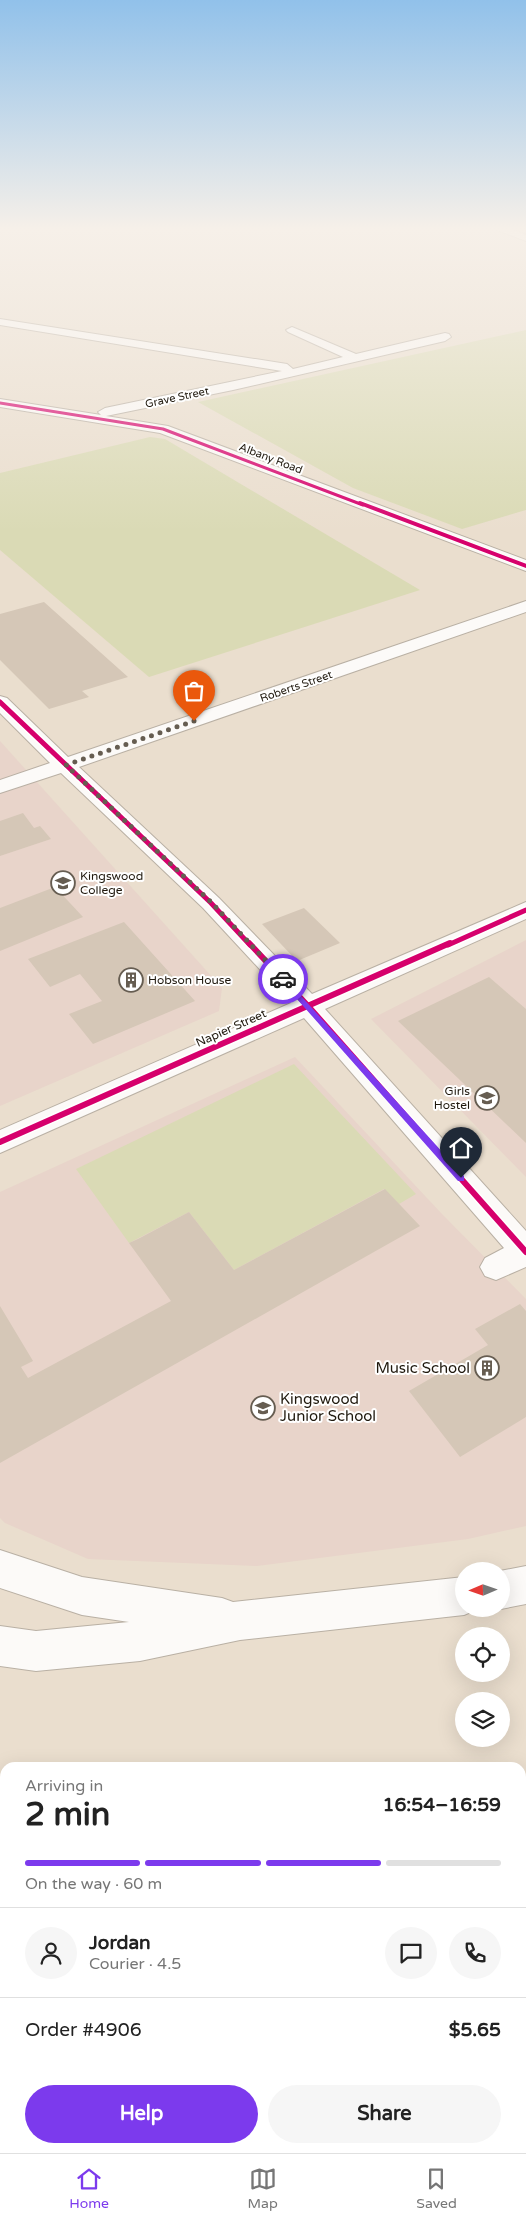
<!DOCTYPE html>
<html lang="en">
<head>
<meta charset="utf-8">
<style>
  body { margin:0; font-family:"Varela Round",sans-serif; background:#f6f6f6; color:#222; height:100vh; display:flex; flex-direction:column; font-size:19px; white-space:nowrap }
  * { box-sizing:border-box; margin:0 }
  p { font-size:16px; color:#767676 }
  .icon { flex:none; width:28px; height:28px; fill:none; stroke:currentColor; stroke-width:2; stroke-linecap:round; stroke-linejoin:round }
  .map { position:relative; flex:1; overflow:hidden }
  .panel { position:absolute; left:0px; top:1762px; width:526px; height:391px; display:flex; flex-direction:column; background:#fff; border-radius:15px 15px 0 0; box-shadow:0 5px 20px #0002 }
  .panel>* { flex:none }
  .needle { width:32px; rotate:268deg }
  .controls { position:absolute; left:455px; top:1562px; display:grid; gap:10px }
  .controls a { display:grid; place-items:center; width:55px; height:55px; border-radius:50%; background:#fff; box-shadow:0 5px 20px #0002; font-size:25px }
  .pin { position:absolute; display:grid; place-items:center; width:42px; height:42px; color:#fff; margin:-51px -21px; border-radius:50% 50% 50% 0; rotate:-45deg; box-shadow:0 0 5px #0007 }
  .pin .icon { rotate:45deg }
  .courier { position:absolute; display:grid; place-items:center; width:50px; height:50px; margin:-25px; border:4px solid #7c3aed; border-radius:50%; background:#fff; color:#222; box-shadow:0 1px 6px #0007 }
  .overview em { font-style:normal; font-weight:800 }
  .overview div { display:flex; flex-direction:column-reverse }
  .overview { display:flex; align-items:center; justify-content:space-between; height:85px; padding:0 25px }
  h1 { font-size:32px; font-weight:800; line-height:38px }
  .bar { display:grid; grid-template-columns:repeat(4,1fr); gap:8px 5px; align-content:center; height:60px; padding:0 25px }
  .bar i { height:6px; border-radius:4px; background:#e0e0e0 }
  .bar .selected { background:#7c3aed }
  .bar p { grid-column:span 4 }
  .line { display:flex; align-items:center; gap:12px; padding:0 25px; border-top:1px solid #e0e0e0 }
  .line div { flex:1 }
  .round { display:grid; place-items:center; flex:none; width:52px; height:52px; border-radius:26px; background:#f6f6f6 }
  .cta { display:flex; gap:10px; margin-top:auto; padding:10px 25px }
  .cta a { flex:1; height:58px; border-radius:30px; background:#7c3aed; color:#fff; font-size:20px; font-weight:800; line-height:58px; text-align:center }
  .cta a+a { background:#f6f6f6; color:#222 }
  .dock { display:flex; justify-content:space-around; align-items:center; height:70px; border-top:1px solid #e0e0e0; background:#fff; font-size:14px; color:#767676 }
  .dock a { display:grid; justify-items:center; gap:2px }
  .dock .selected { color:#7c3aed }
  .map>svg:first-child { display:block }
  .education { fill:#e8d4ca }
  .green { fill:#dadab5 }
  .building { fill:#d5c7b7 }
  .lines { fill:none; stroke-linecap:round; stroke-linejoin:round }
  .minor-casing { stroke:#b9b0a4; stroke-width:2 }
  .minor { fill:#fcfaf8; fill-rule:evenodd }
  .cycleway-far3-casing { stroke:#fff; stroke-width:4.5 }
  .cycleway-far2-casing { stroke:#fff; stroke-width:5.5 }
  .cycleway-far1-casing { stroke:#fff; stroke-width:8 }
  .cycleway-casing { stroke:#fff; stroke-width:9 }
  .cycleway-far3 { stroke:#d6006c; stroke-width:3 }
  .cycleway-far2 { stroke:#d6006c; stroke-width:4 }
  .cycleway-far1 { stroke:#d6006c; stroke-width:5 }
  .cycleway { stroke:#d6006c; stroke-width:6 }
  .route { fill:#7c3aed }
  .done { stroke:#665d51; stroke-width:5; stroke-dasharray:0 9 }
  .labels { text-anchor:middle; stroke-width:4; stroke-linejoin:round; paint-order:stroke }
  .far-street-label { font-size:11px; fill:#1f180d; stroke:#fff }
  .poi-label { font-size:12px; fill:#1f180d; stroke:#fff; text-anchor:start }
  .street-label { font-size:12px; fill:#1f180d; stroke:#fff }
  .near-poi-label { font-size:15px; fill:#1f180d; stroke:#fff; text-anchor:end }
</style>
</head>
<body>
<div class="map">
<svg width="526" height="2153" viewBox="0 0 526 2153">
  <rect width="100%" height="100%" fill="#eadece"/>
  <g class="education">
    <polygon points="0,741 222,988 219,1011 0,1106"/>
    <polygon points="526,940 526,1177 371,1019"/>
    <polygon points="295,1057 442,1214 526,1299 526,1526 468,1539 257,1566 88,1559 5,1523 0,1518 0,1192"/>
  </g>
  <g class="green">
    <polygon points="526,330 526,510 462,529 353,488 198,402"/>
    <polygon points="150,437 165,439 420,590 149,677 0,550 0,473"/>
    <polygon points="294,1064 416,1194 399,1204 384,1189 234,1270 189,1212 129,1243 76,1169"/>
  </g>
  <g class="building">
    <polygon points="44,602 128,677 82,691 89,697 49,709 0,660 0,614"/>
    <polygon points="23,813 34,828 40,826 51,839 0,856 0,821"/>
    <polygon points="55,887 83,917 0,951 0,908"/>
    <polygon points="304,908 340,943 297,961 262,924"/>
    <polygon points="124,922 195,1001 93,1044 69,1014 102,1001 80,974 50,987 28,959"/>
    <polygon points="489,977 526,1009 526,1143 398,1021"/>
    <polygon points="385,1189 420,1226 0,1463 0,1306 33,1361 21,1367 28,1378 171,1301 129,1243 138,1239 189,1212 234,1270"/>
    <polygon points="520,1304 526,1311 526,1417 460,1457 409,1391 488,1345 475,1329"/>
    <polygon points="521,1812 526,1819 526,1941 521,1933"/>
    <polygon points="300,2149 412,2149 407,2153 302,2153"/>
  </g>
  <g class="lines">
    <g class="minor-casing">
      <g id="minor">
        <polygon points="497,230 513,230 526,235 526,241"/>
        <polygon points="0,319 287,364 293,369 343,357 288,332 286,330 292,327 356,354 445,333 449,334 451,337 445,341 233,390 106,416 168,426 526,560 526,571 160,433 0,407 0,399 101,415 98,412 105,408 282,371 0,325"/>
        <polygon points="526,601 526,612 79,767 219,898 312,994 526,902 526,919 325,1009 526,1231 526,1267 496,1280 485,1276 480,1267 485,1258 504,1248 304,1018 0,1153 0,1130 291,1003 203,908 61,773 0,793 0,780 50,763 0,713 0,696 7,698 68,757"/>
        <polygon points="0,1550 82,1577 222,1598 233,1602 464,1577 464,1609 478,1609 464,1615 240,1640 140,1661 36,1671 0,1666 0,1626 36,1631 129,1622 82,1615 0,1588"/>
        <polygon points="526,1566 526,1604 501,1609 500,1609 500,1571"/>
        <polygon points="77,2149 127,2149 129,2153 79,2153"/>
      </g>
    </g>
    <use href="#minor" class="minor"/>
    <g class="cycleway-far3-casing">
      <polyline id="cycleway-far3" points="0,403 163,429 363,505"/>
    </g>
    <g class="cycleway-far2-casing">
      <polyline id="cycleway-far2" points="360,503 526,566"/>
    </g>
    <g class="cycleway-far1-casing">
      <g id="cycleway-far1">
        <polyline points="0,702 211,903 250,945"/>
        <polyline points="448,945 526,910"/>
      </g>
    </g>
    <g class="cycleway-casing">
      <g id="cycleway">
        <polyline points="249,943 308,1006 526,1252"/>
        <polyline points="0,1142 450,943"/>
      </g>
    </g>
    <use href="#cycleway-far3" class="cycleway-far3"/>
    <use href="#cycleway-far2" class="cycleway-far2"/>
    <use href="#cycleway-far1" class="cycleway-far1"/>
    <use href="#cycleway" class="cycleway"/>
  </g>
  <linearGradient id="sky" x2="0" y2="1"><stop stop-color="#91c1ea"/><stop offset="0.43" stop-color="#f6f0e9"/><stop offset="1" stop-color="#f6f0e9" stop-opacity="0"/></linearGradient>
  <rect width="526" height="532" fill="url(#sky)"/>
  <polygon class="route" points="283,976 464,1176 464,1181 458,1181 281,981 280,979"/>
  <g class="lines">
    <polyline class="done" points="194,721 66,765 212,903 283,979"/>
  </g>
  <defs>
    <g id="school-ring" transform="scale(1.25)"><circle r="9.5" fill="#fff" stroke="#665d51" stroke-width="1.5"/><path d="M0-5L7-2L0 1L-7-2ZM-4 1L0 2.5L4 1V4Q0 6-4 4Z" fill="#665d51"/></g>
    <g id="building-ring" transform="scale(1.25)"><circle r="9.5" fill="#fff" stroke="#665d51" stroke-width="1.5"/><path d="M-4-6H4V6H1V3H-1V6H-4ZM-2.5-4.3h1.7v1.8h-1.7ZM.8-4.3h1.7v1.8H.8ZM-2.5-1h1.7V.8h-1.7ZM.8-1h1.7V.8H.8Z" fill="#665d51"/></g>
  </defs>
  <g fill-rule="evenodd">
    <use href="#school-ring" x="63" y="883"/>
    <use href="#building-ring" x="131" y="980"/>
    <use href="#school-ring" x="487" y="1098"/>
    <use href="#building-ring" x="487" y="1368"/>
    <use href="#school-ring" x="263" y="1408"/>
  </g>
  <g class="labels">
    <g class="far-street-label">
      <text transform="translate(177 397) rotate(-12)" y="4">Grave Street</text>
      <text transform="translate(271 458) rotate(21)" y="4">Albany Road</text>
      <text transform="translate(296 686) rotate(-19)" y="4">Roberts Street</text>
    </g>
    <g class="poi-label">
      <text x="80" y="880">Kingswood<tspan x="80" dy="14">College</tspan></text>
      <text x="148" y="984">Hobson House</text>
      <text x="470" y="1095" text-anchor="end">Girls<tspan x="470" dy="14">Hostel</tspan></text>
    </g>
    <g class="street-label">
      <text transform="translate(231 1028) rotate(-24)" y="4">Napier Street</text>
    </g>
    <g class="near-poi-label">
      <text x="470" y="1373">Music School</text>
      <text x="280" y="1404" text-anchor="start">Kingswood<tspan x="280" dy="17">Junior School</tspan></text>
    </g>
  </g>
</svg>
<div class="controls">
<a><svg class="needle" viewBox="-14 -14 28 28"><path d="M0-13l5 13h-10z" fill="#e53935"/><path d="M0 13l5-13h-10z" fill="#767676"/></svg></a>
<a><svg class="icon" aria-label="locate" viewBox="0 0 24 24"><circle cx="12" cy="12" r="6"/><path d="M12 2v4M12 18v4M2 12h4M18 12h4"/></svg></a>
<a><svg class="icon" aria-label="layers" viewBox="0 0 24 24"><path d="M12 4l9 5-9 5-9-5zM3 14l9 5 9-5"/></svg></a>
</div>
<div class="pin" style="left:194px;top:721px;background:#ea580c"><svg class="icon" aria-label="bag" viewBox="0 0 24 24"><path d="M5 8h14l-1 12H6zM9 8a3 3 0 0 1 6 0"/></svg></div>
<div class="pin" style="left:461px;top:1178px;background:#1f2937"><svg class="icon" aria-label="home" viewBox="0 0 24 24"><path d="M3 11l9-7 9 7M6 9v11h12V9"/></svg></div>
<div class="courier" style="left:283px;top:979px"><svg class="icon" aria-label="car" viewBox="0 0 24 24"><path d="M5 17H2v-5l4-1 3-4h7l3 4 3 1v5h-3M9 17h6M6 11h13"/><circle cx="7" cy="17" r="2"/><circle cx="17" cy="17" r="2"/></svg></div>
<section class="panel">
<div class="overview"><div><h1>2 min</h1><p>Arriving in</p></div><em>16:54–16:59</em></div>
<div class="bar"><i class="selected"></i><i class="selected"></i><i class="selected"></i><i></i><p>On the way · 60 m</p></div>
<div class="line" style="height:90px"><a class="round"><svg class="icon" aria-label="person" viewBox="0 0 24 24"><circle cx="12" cy="8" r="4"/><path d="M4 21q1-7 8-7t8 7"/></svg></a><div><b>Jordan</b><p>Courier · 4.5</p></div><a class="round"><svg class="icon" aria-label="chat" viewBox="0 0 24 24"><path d="M4 5h16v11H9l-5 4z"/></svg></a><a class="round"><svg class="icon" aria-label="phone" viewBox="0 0 24 24"><path d="M5 4h4l2 5-3 2q2 4 5 5l2-3 5 2v4C11 20 4 13 5 4z"/></svg></a></div>
<div class="line" style="height:65px"><div>Order #4906</div><b>$5.65</b></div>
<div class="cta"><a>Help</a><a>Share</a></div>
</section>
</div>
<nav class="dock">
<a class="selected"><svg class="icon" aria-label="home" viewBox="0 0 24 24"><path d="M3 11l9-7 9 7M6 9v11h12V9"/></svg>Home</a>
<a><svg class="icon" aria-label="map" viewBox="0 0 24 24"><path d="M3 6l6-2 6 2 6-2v14l-6 2-6-2-6 2zM9 4v14M15 6v14"/></svg>Map</a>
<a><svg class="icon" aria-label="saved" viewBox="0 0 24 24"><path d="M7 4h10v16l-5-4-5 4z"/></svg>Saved</a>
</nav>
</body>
</html>
